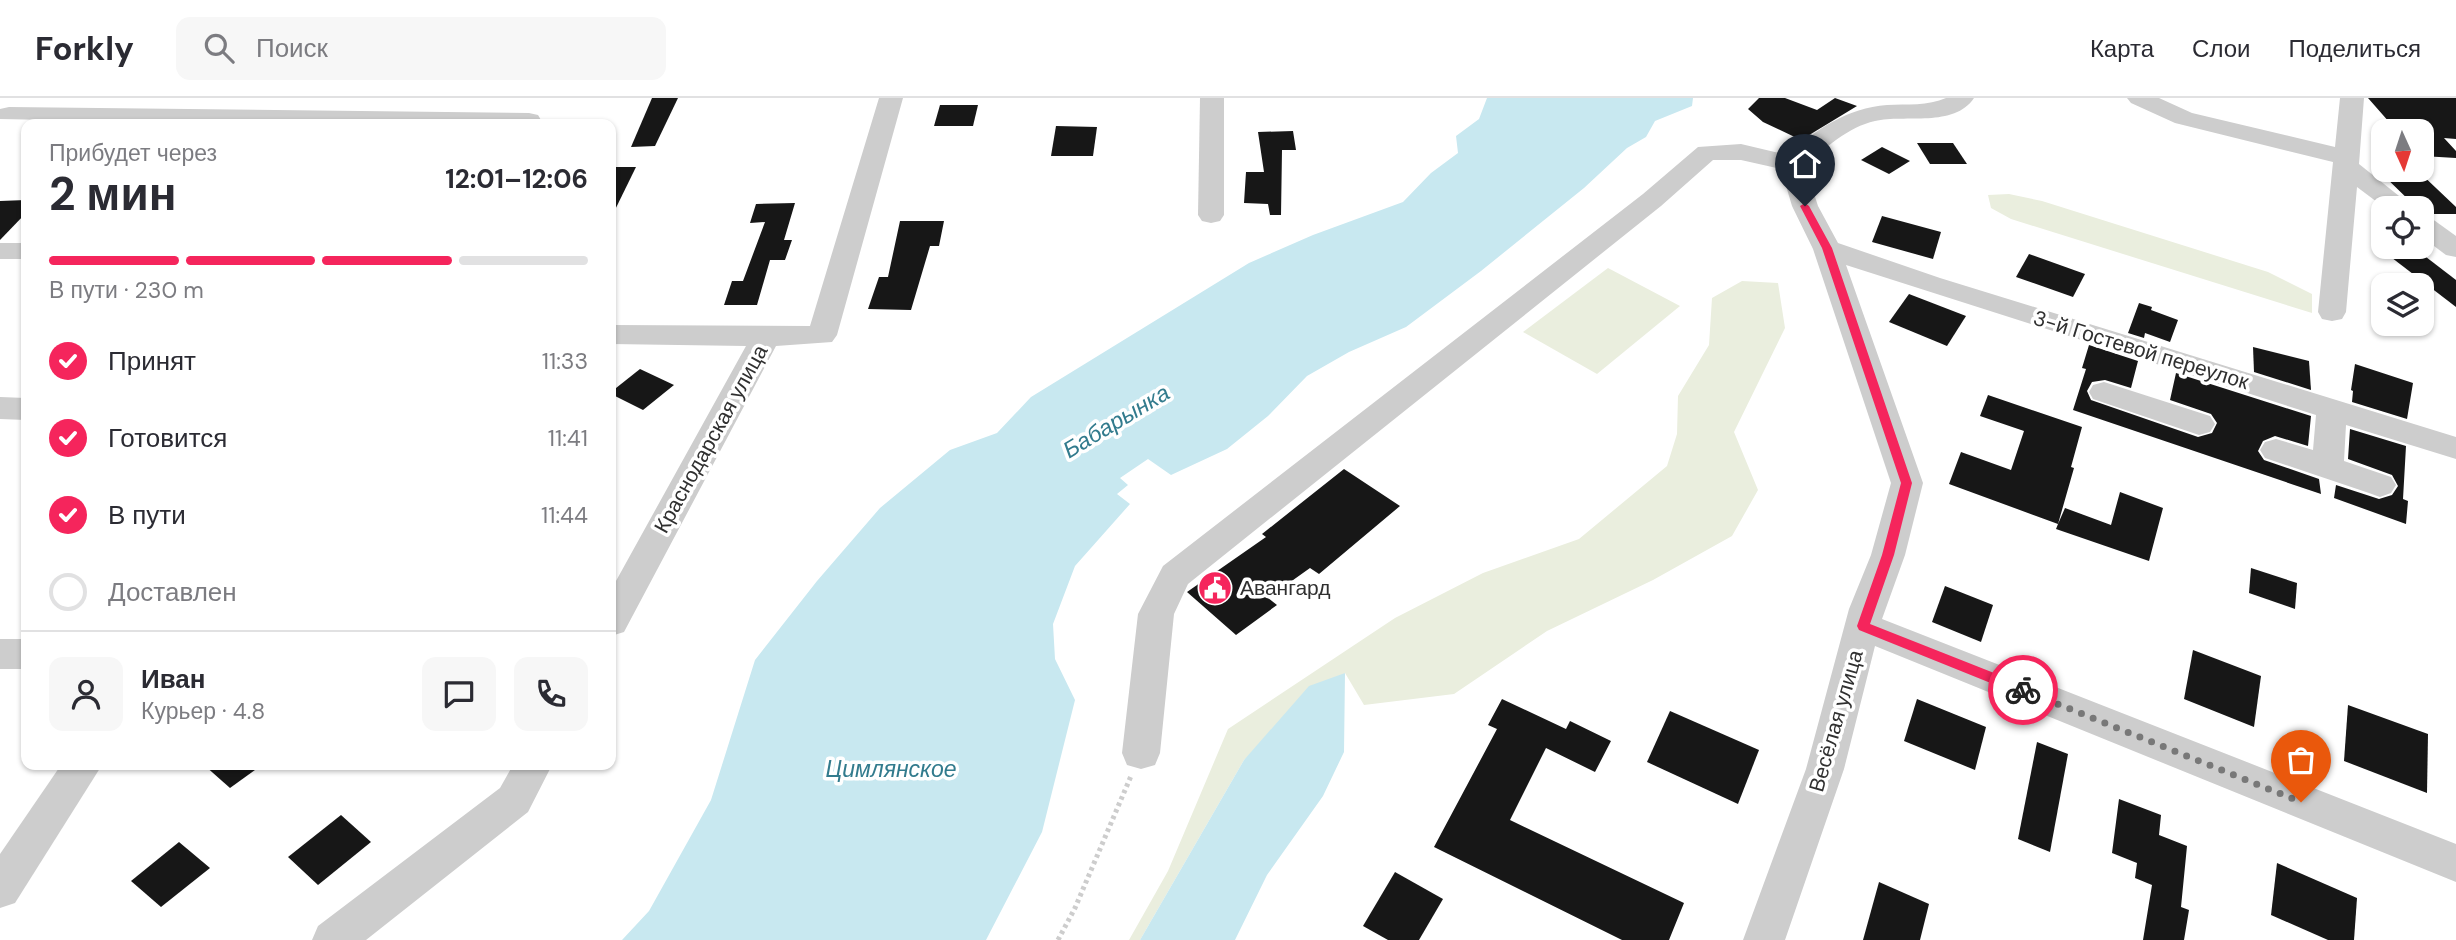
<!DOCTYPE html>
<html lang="ru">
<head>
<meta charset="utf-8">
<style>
  body { margin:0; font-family:"DM Sans",sans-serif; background:#f7f7f7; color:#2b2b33; height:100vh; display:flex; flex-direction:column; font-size:26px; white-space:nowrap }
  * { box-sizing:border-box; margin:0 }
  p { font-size:23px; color:#7c7c81 }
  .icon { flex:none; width:38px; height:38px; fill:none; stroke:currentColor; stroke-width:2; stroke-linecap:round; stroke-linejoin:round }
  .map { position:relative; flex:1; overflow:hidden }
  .details { position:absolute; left:21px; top:21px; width:595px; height:651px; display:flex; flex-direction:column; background:#fff; border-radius:14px; box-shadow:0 2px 5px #0004 }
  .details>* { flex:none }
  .needle { width:46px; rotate:177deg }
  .tools { position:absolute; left:2371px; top:21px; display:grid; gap:14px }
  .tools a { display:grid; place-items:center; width:63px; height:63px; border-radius:14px; background:#fff; box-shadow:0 2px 5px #0004; font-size:35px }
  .pin { position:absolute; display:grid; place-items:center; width:60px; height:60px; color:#fff; margin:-72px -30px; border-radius:50% 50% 50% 0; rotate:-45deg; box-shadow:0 0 7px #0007 }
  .pin .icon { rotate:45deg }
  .courier { position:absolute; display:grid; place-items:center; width:70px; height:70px; margin:-35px; border:5px solid #f5255c; border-radius:50%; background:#fff; color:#222; box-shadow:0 2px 9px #0007 }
  .summary em { font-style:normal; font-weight:700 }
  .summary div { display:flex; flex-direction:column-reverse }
  .summary { display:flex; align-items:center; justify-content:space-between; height:119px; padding:0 28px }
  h1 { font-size:46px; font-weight:700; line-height:52px }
  .bar { display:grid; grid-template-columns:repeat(4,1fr); gap:10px 7px; align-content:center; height:84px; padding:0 28px }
  .bar i { height:9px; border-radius:5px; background:#e1e1e2 }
  .bar .on { background:#f5255c }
  .bar p { grid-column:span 4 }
  .line { display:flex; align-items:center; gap:18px; padding:0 28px; border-top:2px solid #e1e1e2 }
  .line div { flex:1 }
  .round { display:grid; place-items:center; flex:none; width:74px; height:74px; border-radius:14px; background:#f7f7f7 }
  ol { padding:0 28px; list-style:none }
  li { display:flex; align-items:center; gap:21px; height:77px }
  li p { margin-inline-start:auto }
  li .icon { padding:7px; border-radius:50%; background:#f5255c; color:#fff; stroke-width:4 }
  li:last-child { color:#7c7c81 }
  li i { width:38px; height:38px; border:4px solid #e1e1e2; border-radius:50% }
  header { display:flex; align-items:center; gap:42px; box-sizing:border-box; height:98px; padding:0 35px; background:#fff; border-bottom:2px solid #e1e1e2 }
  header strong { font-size:33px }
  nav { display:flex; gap:38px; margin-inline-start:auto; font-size:24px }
  .search { width:490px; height:63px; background:#f7f7f7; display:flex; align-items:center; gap:18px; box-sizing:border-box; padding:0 24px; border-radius:14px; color:#7c7c81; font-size:26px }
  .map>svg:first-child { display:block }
  .green { fill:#eaeede }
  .water { fill:#c8e8f0 }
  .building { fill:#171717 }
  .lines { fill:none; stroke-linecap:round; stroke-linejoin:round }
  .path { stroke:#cdcdcd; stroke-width:5; stroke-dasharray:3.5 3.5; stroke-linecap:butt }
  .minor { fill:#cdcdcd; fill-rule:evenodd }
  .route { fill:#f5255c }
  .done { stroke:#787878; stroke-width:7; stroke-dasharray:0 12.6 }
  .labels { text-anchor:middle; stroke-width:7; stroke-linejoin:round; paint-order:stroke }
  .street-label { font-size:21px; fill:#303030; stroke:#fff }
  .poi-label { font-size:21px; fill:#303030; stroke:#fff; text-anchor:start }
  .water-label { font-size:23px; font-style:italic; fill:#327b8d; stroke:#fff }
</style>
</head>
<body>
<header>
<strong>Forkly</strong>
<div class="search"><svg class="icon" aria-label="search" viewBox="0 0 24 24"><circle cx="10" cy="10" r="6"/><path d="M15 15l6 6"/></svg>Поиск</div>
<nav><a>Карта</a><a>Слои</a><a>Поделиться</a></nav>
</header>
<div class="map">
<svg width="2456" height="842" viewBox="0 0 2456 842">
  <rect width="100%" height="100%" fill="#fff"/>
  <g class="green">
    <polygon points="2009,96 2042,103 2268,174 2312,196 2312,215 2011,121 1991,110 1988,97"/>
    <polygon points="1608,170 1680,208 1597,276 1523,234"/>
    <polygon points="1742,183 1778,185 1785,230 1734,334 1758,392 1732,438 1653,482 1547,533 1454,596 1364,607 1345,575 1244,662 1140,842 1129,842 1168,773 1228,631 1395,520 1483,475 1579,441 1667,368 1677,336 1678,298 1709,247 1712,200"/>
  </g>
  <g class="water">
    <polygon points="1487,0 1693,0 1692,8 1655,23 1646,39 1627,50 1584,90 1481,173 1406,229 1349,254 1307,278 1268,318 1227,351 1171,377 1148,361 1120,380 1128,387 1117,396 1130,406 1075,468 1053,526 1055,561 1075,602 1042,734 986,842 622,842 649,813 711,702 755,562 817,483 880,410 950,352 997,335 1031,299 1249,165 1313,137 1403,104 1431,75 1458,55 1456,38 1479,21"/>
    <polygon points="1345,575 1344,654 1323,698 1267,777 1235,842 1140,842 1244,662 1309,588"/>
  </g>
  <g class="building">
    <polygon points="652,0 678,0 655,48 631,49"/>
    <polygon points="1759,0 1785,0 1817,12 1835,0 1857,8 1801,42 1763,24 1748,11"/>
    <polygon points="2368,0 2456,0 2456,41 2444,40 2456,53 2456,60 2422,58 2422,33 2397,33"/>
    <polygon points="940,7 978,7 973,28 934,28"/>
    <polygon points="1056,28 1097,29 1093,58 1051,58"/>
    <polygon points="1293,33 1296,52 1282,52 1281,117 1270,117 1268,106 1244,105 1246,74 1264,74 1258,34"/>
    <polygon points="1917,45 1953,45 1967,66 1930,66"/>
    <polygon points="1882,49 1910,63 1889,76 1861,62"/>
    <polygon points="611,69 636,69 611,120"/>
    <polygon points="2378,72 2417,72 2456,109 2456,116 2422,116 2422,110 2417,110"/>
    <polygon points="26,102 26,115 0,142 0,103"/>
    <polygon points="795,105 784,142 792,142 785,162 770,162 757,207 724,207 732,183 743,183 765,124 750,125 756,106"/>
    <polygon points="1882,118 1941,134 1933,161 1872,144"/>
    <polygon points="900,123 944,123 939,148 930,148 911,212 868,211 879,179 888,179"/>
    <polygon points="2409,149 2413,149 2456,182 2456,209 2383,153"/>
    <polygon points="2029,156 2085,176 2073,199 2016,179"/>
    <polygon points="1909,196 1966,218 1947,248 1889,224"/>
    <polygon points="2139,205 2152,209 2151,212 2178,222 2170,244 2145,235 2144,240 2128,235"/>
    <polygon points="2089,247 2138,263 2131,290 2105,282 2092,284 2087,293 2091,302 2198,339 2212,335 2217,325 2211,316 2170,302 2176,275 2311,318 2308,348 2275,338 2263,343 2258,353 2264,362 2319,381 2321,396 2073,312 2086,271 2082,270"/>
    <polygon points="2253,249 2309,263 2311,292 2254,274"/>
    <polygon points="2355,266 2413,285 2407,321 2352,304 2353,293 2351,292"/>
    <polygon points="640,271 674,287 643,312 611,296 611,294"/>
    <polygon points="1988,297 2082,329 2071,369 2074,370 2058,426 2065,410 2111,427 2120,394 2163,410 2149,463 2056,431 2058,426 1949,386 1961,354 2011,372 2024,333 1980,318"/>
    <polygon points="2350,331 2406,348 2403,401 2408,403 2406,426 2334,400 2336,387 2379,401 2392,397 2398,388 2392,377 2348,361"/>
    <polygon points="1344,371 1400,408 1319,476 1310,470 1268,500 1277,507 1236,537 1187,494 1266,439 1262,436"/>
    <polygon points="2251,470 2297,485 2295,511 2249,495"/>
    <polygon points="1945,488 1993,507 1981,544 1932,524"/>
    <polygon points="2193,552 2261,578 2254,629 2184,601"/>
    <polygon points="1502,601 1566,631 1570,623 1611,643 1595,674 1546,650 1510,722 1684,805 1669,842 1622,842 1434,749 1497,631 1488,627"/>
    <polygon points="1917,601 1986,629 1975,672 1904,643"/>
    <polygon points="2348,607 2428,636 2427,695 2344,663"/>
    <polygon points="1670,613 1759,652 1738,706 1647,664"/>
    <polygon points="2037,644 2068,656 2050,754 2018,741"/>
    <polygon points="204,667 262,667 230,690"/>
    <polygon points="2119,701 2161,717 2159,737 2187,748 2181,809 2189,812 2184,842 2143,842 2152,787 2135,780 2137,765 2112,755"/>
    <polygon points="341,717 371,744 318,787 288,759"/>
    <polygon points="179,744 210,770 161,809 131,783"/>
    <polygon points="2277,765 2357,800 2354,842 2328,842 2271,817"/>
    <polygon points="1395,774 1443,801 1419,842 1388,842 1363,828"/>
    <polygon points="1879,784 1929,806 1920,842 1863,842"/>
  </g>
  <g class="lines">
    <polyline class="path" points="1058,842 1075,810 1131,678"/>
    <g class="minor">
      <polygon points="879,0 903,0 837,237 832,244 776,248 624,534 611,538 611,492 746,248 611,246 611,227 810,228"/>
      <polygon points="1200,0 1224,0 1224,117 1220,123 1211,125 1202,123 1198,117"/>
      <path d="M1946,0h28c-20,30 -69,16 -99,23 -27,6 -50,27 -70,45l13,40 20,37 102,35 516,159v22l-110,-34 -2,36 47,16 5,8 -5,8 -11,4 -11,-4 -104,-35 -5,-8 5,-8 11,-3 37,11 3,-35 -470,-150 77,218 -18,72 -23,64 574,225v38l-581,-236 -31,123 -59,171h-42l63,-171 43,-160 22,-54 20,-72 -78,-234 -21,-43 -11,-37 -40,-9h-28l-52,46 -473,378 -14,30 -14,139 -5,12 -14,4 -14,-4 -5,-12 16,-139 25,-48 480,-372 55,-47 43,-3 46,11c30,-26 60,-47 100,-50 20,-1 41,1 59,-7z"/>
      <polygon points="2127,0 2159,0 2192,15 2335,49 2340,0 2364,0 2359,66 2414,110 2385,110 2357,89 2346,214 2342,221 2332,223 2322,221 2318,214 2333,64 2175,25 2131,5"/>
      <polygon points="9,9 529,15 538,17 541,22 538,26 262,26 0,21 0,11"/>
      <polygon points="2422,118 2431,120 2456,138 2456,159 2446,157 2422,139"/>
      <rect x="0" y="145" width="26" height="16"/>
      <polygon points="2104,284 2210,318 2215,326 2210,334 2199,337 2093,301 2089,294 2093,287"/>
      <polygon points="0,299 26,300 26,322 0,321"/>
      <rect x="0" y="541" width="26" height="30"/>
      <polygon points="61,667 102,667 15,805 0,810 0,756"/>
      <polygon points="513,667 552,667 528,714 366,842 312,842 318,828 500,690"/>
    </g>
  </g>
  <polygon class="route" points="1805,105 1809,108 1832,150 1912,385 1894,457 1870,526 2027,588 2027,596 2018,596 1859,532 1857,528 1882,457 1901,385 1822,150 1800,108"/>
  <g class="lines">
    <polyline class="done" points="2023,592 2301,704"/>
  </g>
  <defs>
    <g id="civic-disc" transform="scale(1.75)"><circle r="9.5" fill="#f5255c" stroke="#fff"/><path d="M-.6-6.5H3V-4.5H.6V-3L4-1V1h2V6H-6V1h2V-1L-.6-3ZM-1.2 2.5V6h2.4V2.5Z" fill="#fff"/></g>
  </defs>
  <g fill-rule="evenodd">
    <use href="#civic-disc" x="1215" y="490"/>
  </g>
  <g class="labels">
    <g class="street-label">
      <text transform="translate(2141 252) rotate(17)" y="7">3-й Гостевой переулок</text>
      <text transform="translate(711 341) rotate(-61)" y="7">Краснодарская улица</text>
      <text transform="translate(1836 623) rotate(-74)" y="7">Весёлая улица</text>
    </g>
    <g class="poi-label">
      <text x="1240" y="497">Авангард</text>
    </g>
    <g class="water-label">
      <text transform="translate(1116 323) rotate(-31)" y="8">Бабарынка</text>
      <text x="891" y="679">Цимлянское</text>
    </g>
  </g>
</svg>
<div class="tools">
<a><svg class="needle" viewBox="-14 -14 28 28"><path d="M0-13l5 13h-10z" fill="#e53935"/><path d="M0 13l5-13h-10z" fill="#7c7c81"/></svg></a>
<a><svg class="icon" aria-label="locate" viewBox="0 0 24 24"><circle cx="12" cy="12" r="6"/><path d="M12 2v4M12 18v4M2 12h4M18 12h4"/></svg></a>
<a><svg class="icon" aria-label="layers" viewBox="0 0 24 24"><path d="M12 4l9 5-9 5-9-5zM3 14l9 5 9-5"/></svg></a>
</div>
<div class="pin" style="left:2301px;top:704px;background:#ea580c"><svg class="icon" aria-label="bag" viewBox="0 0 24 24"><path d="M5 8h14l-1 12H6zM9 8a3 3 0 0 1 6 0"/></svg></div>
<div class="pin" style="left:1805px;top:108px;background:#1f2937"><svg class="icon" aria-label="home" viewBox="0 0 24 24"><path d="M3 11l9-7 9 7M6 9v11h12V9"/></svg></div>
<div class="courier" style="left:2023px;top:592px"><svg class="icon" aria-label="bike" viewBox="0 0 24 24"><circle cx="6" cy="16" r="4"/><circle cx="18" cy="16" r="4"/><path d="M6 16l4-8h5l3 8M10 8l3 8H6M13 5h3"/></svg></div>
<section class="details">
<div class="summary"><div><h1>2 мин</h1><p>Прибудет через</p></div><em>12:01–12:06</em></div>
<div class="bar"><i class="on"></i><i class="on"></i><i class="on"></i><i></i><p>В пути · 230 m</p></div>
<ol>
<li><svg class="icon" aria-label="check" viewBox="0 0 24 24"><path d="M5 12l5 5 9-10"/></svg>Принят<p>11:33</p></li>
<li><svg class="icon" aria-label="check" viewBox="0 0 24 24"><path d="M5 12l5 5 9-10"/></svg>Готовится<p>11:41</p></li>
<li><svg class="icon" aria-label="check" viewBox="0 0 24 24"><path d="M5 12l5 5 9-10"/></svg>В пути<p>11:44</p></li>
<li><i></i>Доставлен</li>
</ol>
<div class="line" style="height:126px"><a class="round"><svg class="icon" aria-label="person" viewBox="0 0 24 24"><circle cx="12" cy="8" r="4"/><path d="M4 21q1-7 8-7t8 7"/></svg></a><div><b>Иван</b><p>Курьер · 4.8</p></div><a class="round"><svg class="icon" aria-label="chat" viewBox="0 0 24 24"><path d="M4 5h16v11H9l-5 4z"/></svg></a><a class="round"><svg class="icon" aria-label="phone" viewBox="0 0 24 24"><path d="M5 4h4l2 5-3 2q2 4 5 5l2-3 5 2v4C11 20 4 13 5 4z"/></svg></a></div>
</section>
</div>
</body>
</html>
